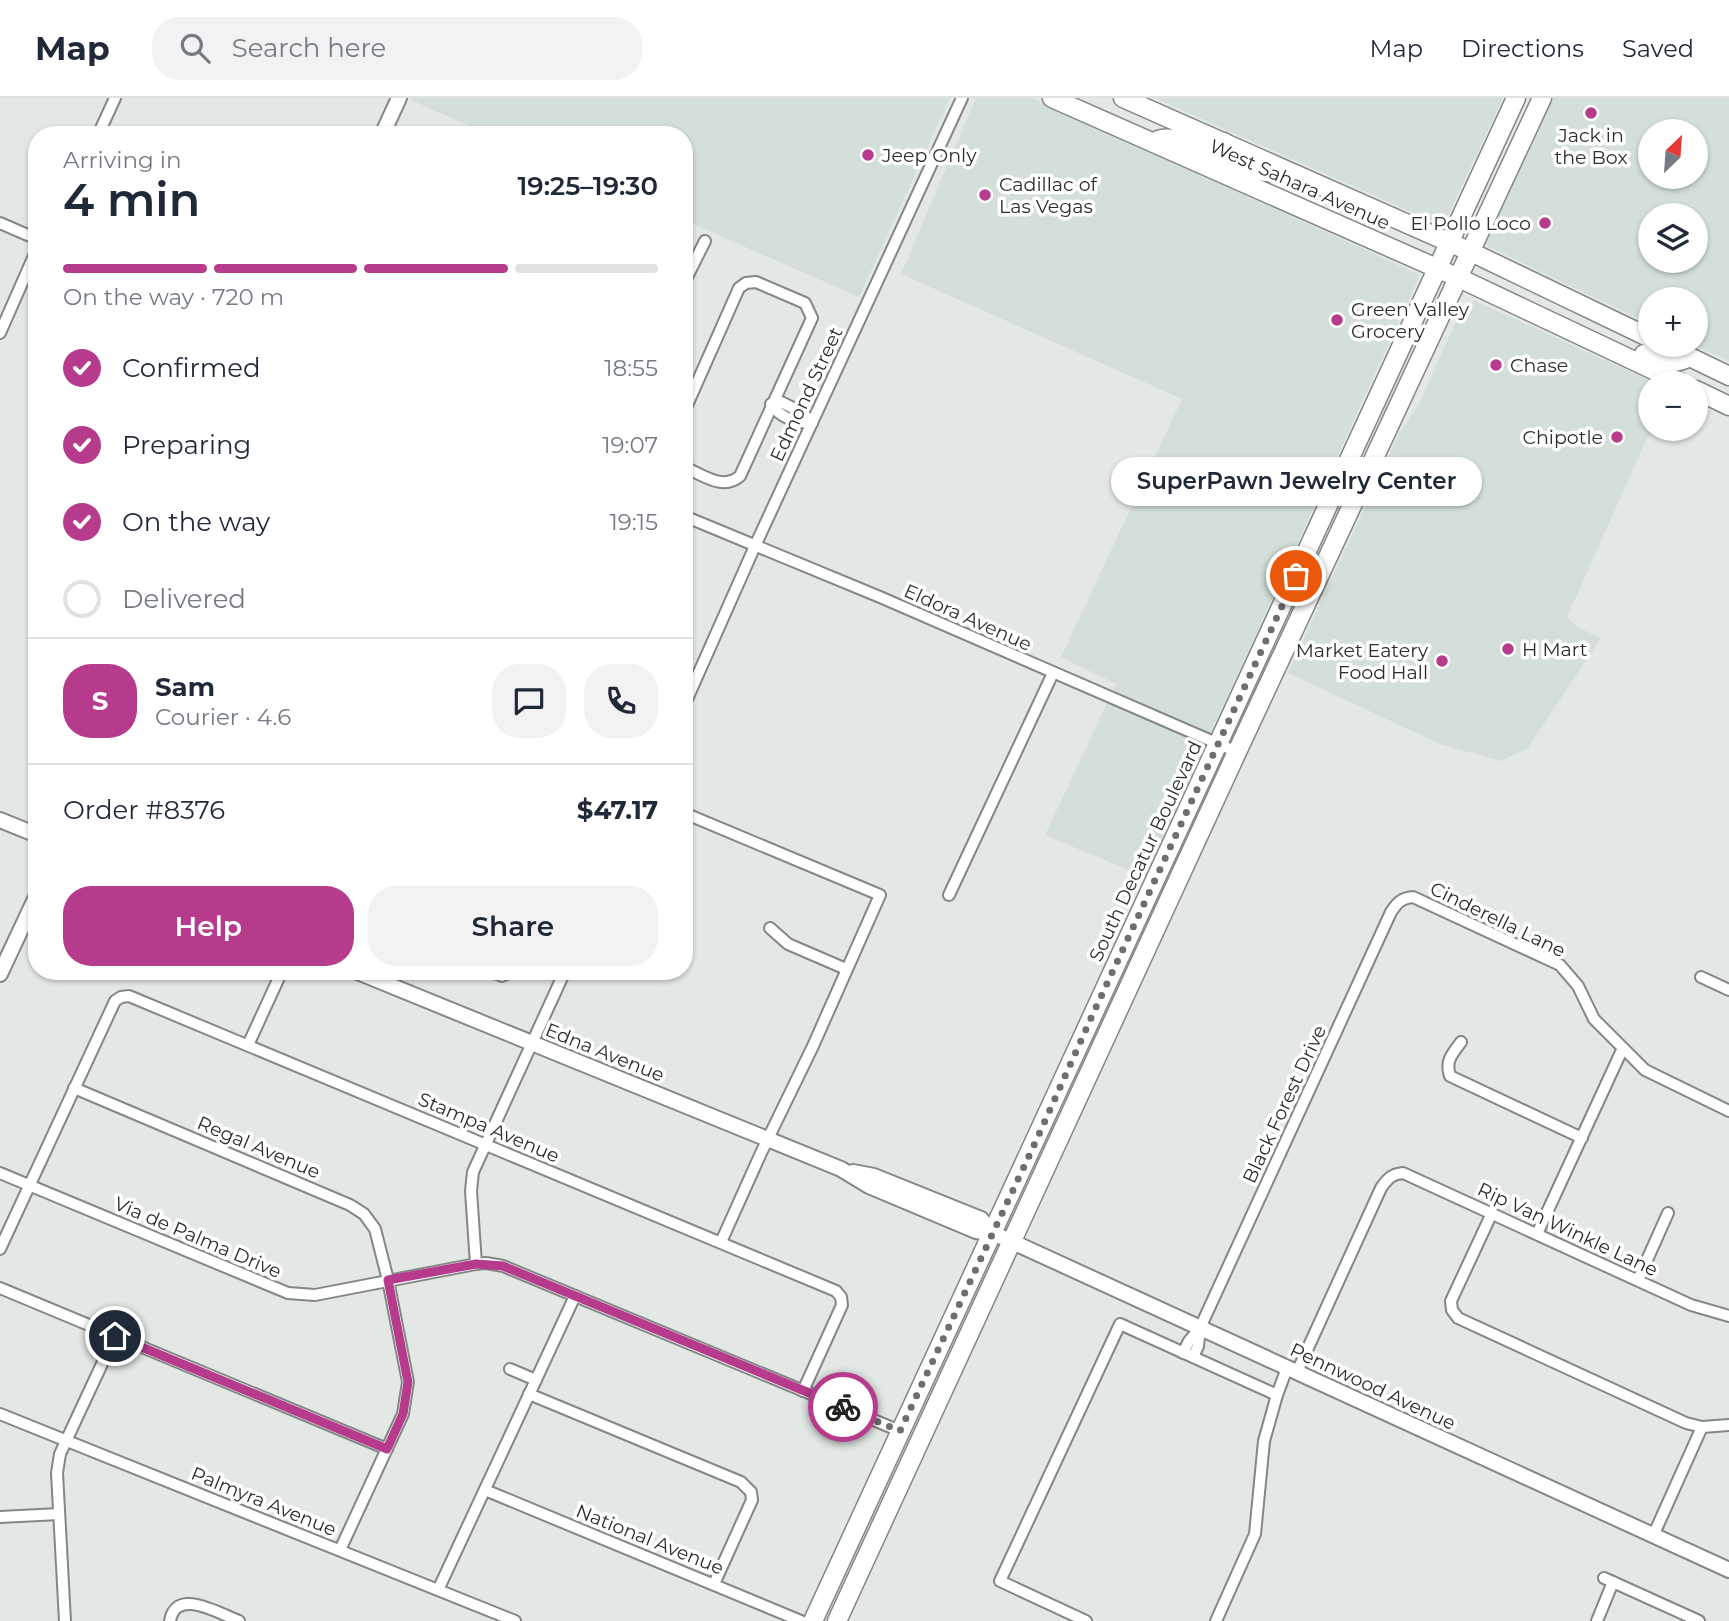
<!DOCTYPE html>
<html lang="en">
<head>
<meta charset="utf-8">
<style>
  body { margin:0; font-family:Montserrat,sans-serif; background:#f2f2f3; color:#1f2937; height:100vh; display:flex; flex-direction:column; font-size:26px; white-space:nowrap }
  * { box-sizing:border-box; margin:0 }
  p { font-size:23px; color:#747a83 }
  .icon { flex:none; width:38px; height:38px; fill:none; stroke:currentColor; stroke-width:2; stroke-linecap:round; stroke-linejoin:round }
  .map { position:relative; flex:1; overflow:hidden }
  .sheet { position:absolute; left:28px; top:28px; width:665px; height:854px; display:flex; flex-direction:column; background:#fff; border-radius:28px; box-shadow:0 2px 5px #0004 }
  .sheet>* { flex:none }
  .needle { width:46px; rotate:25deg }
  .fabs { position:absolute; left:1638px; top:21px; display:grid; gap:14px }
  .fabs a { display:grid; place-items:center; width:70px; height:70px; border-radius:50%; background:#fff; box-shadow:0 2px 5px #0004; font-size:35px }
  .pin { position:absolute; display:grid; place-items:center; width:60px; height:60px; color:#fff; margin:-30px; border:4px solid #fff; border-radius:50%; box-shadow:0 2px 7px #0007 }
  .courier { position:absolute; display:grid; place-items:center; width:70px; height:70px; margin:-35px; border:5px solid #b63b8c; border-radius:50%; background:#fff; color:#222; box-shadow:0 2px 9px #0007 }
  .bubble { position:absolute; height:49px; border-radius:24px; background:#fff; box-shadow:0 2px 5px #0004; font-size:23px; font-weight:600; line-height:49px; text-align:center }
  .overview em { font-style:normal; font-weight:600 }
  .overview div { display:flex; flex-direction:column-reverse }
  .overview { display:flex; align-items:center; justify-content:space-between; height:119px; padding:0 35px }
  h1 { font-size:46px; font-weight:600; line-height:52px }
  .bar { display:grid; grid-template-columns:repeat(4,1fr); gap:10px 7px; align-content:center; height:84px; padding:0 35px }
  .bar i { height:9px; border-radius:5px; background:#e0e1e3 }
  .bar .current { background:#b63b8c }
  .bar p { grid-column:span 4 }
  .line { display:flex; align-items:center; gap:18px; padding:0 35px; border-top:2px solid #e0e1e3 }
  .line div { flex:1 }
  .round { display:grid; place-items:center; flex:none; width:74px; height:74px; border-radius:28px; background:#f2f2f3 }
  ol { padding:0 35px; list-style:none }
  li { display:flex; align-items:center; gap:21px; height:77px }
  li p { margin-inline-start:auto }
  li .icon { padding:7px; border-radius:50%; background:#b63b8c; color:#fff; stroke-width:4 }
  li:last-child { color:#747a83 }
  li i { width:38px; height:38px; border:4px solid #e0e1e3; border-radius:50% }
  .action { display:flex; gap:14px; margin-top:auto; padding:14px 35px }
  .action a { flex:1; height:80px; border-radius:28px; background:#b63b8c; color:#fff; font-size:28px; font-weight:600; line-height:80px; text-align:center }
  .action a+a { background:#f2f2f3; color:#1f2937 }
  header { display:flex; align-items:center; gap:42px; box-sizing:border-box; height:98px; padding:0 35px; background:#fff; border-bottom:2px solid #e0e1e3 }
  header strong { font-size:33px }
  nav { display:flex; gap:38px; margin-inline-start:auto; font-size:24px }
  .search { width:490px; height:63px; background:#f2f2f3; display:flex; align-items:center; gap:18px; box-sizing:border-box; padding:0 24px; border-radius:28px; color:#747a83; font-size:26px }
  .map>svg:first-child { display:block }
  .built { fill:#d3dfd8; fill-rule:evenodd }
  .lines { fill:none; stroke-linecap:round; stroke-linejoin:round }
  .minor-casing { stroke:#838785; stroke-width:14 }
  .tertiary-casing { stroke:#838785; stroke-width:18 }
  .primary-casing { stroke:#838785; stroke-width:21 }
  .minor { stroke:#fff; stroke-width:10 }
  .tertiary { stroke:#fff; stroke-width:14 }
  .primary { stroke:#fff; stroke-width:18 }
  .done { stroke:#6c6f6d; stroke-width:7; stroke-dasharray:0 12.6 }
  .route { stroke:#b63b8c; stroke-width:9 }
  .poi-dot { fill:#b63b8c; stroke:#fff; stroke-width:2.5 }
  .labels { text-anchor:middle; stroke-width:7; stroke-linejoin:round; paint-order:stroke }
  .poi-label { font-size:19px; fill:#2c2e2d; stroke:#fff; text-anchor:start }
  .street-label { font-size:19px; fill:#2c2e2d; stroke:#fff }
</style>
</head>
<body>
<header>
<strong>Map</strong>
<div class="search"><svg class="icon" aria-label="search" viewBox="0 0 24 24"><circle cx="10" cy="10" r="6"/><path d="M15 15l6 6"/></svg>Search here</div>
<nav><a>Map</a><a>Directions</a><a>Saved</a></nav>
</header>
<div class="map">
<svg width="1729" height="1523" viewBox="0 0 1729 1523">
  <rect width="100%" height="100%" fill="#e3e8e5"/>
  <g class="built">
    <polygon points="411,0 950,0 859,199 684,122 684,37 490,37 411,2"/>
    <polygon points="976,0 1032,0 1420,177 1145,779 1045,737 1116,586 1061,559 1182,301 901,176"/>
    <polygon points="1155,0 1503,0 1443,128"/>
    <path d="M1554,0h175v263l-35,-16 2,-46h-46v25l-165,-79zM1696,33v46h-46v-46zM1696,117v46h-46v-46z"/>
    <polygon points="1475,203 1655,285 1650,285 1650,331 1664,331 1648,338 1567,519 1579,530 1601,540 1527,651 1500,663 1440,646 1288,575 1399,336 1420,304 1463,207"/>
  </g>
  <g class="lines">
    <g class="minor-casing">
      <g id="minor">
        <polyline points="98,37 115,0"/>
        <polyline points="0,125 37,141"/>
        <polyline points="684,185 705,143"/>
        <polyline points="0,235 37,151"/>
        <path d="M781,304l22,11 9,10c-15,0 -32,-5 -41,-19z"/>
        <path d="M684,314l55,-124 7,-5 10,-1 49,21 7,15 -72,158c-17,15 -37,-1 -56,-9"/>
        <polyline points="684,418 880,499 1237,654"/>
        <polyline points="684,608 755,448 962,0"/>
        <polyline points="684,715 880,797 813,948 761,1055 721,1144"/>
        <polyline points="949,797 1053,575"/>
        <polyline points="770,830 788,846 846,871"/>
        <polyline points="490,873 502,878 513,873"/>
        <polyline points="1701,879 1729,892"/>
        <path d="M1461,944c-9,12 -16,19 -11,34l132,62"/>
        <polyline points="248,947 282,873"/>
        <polyline points="74,990 350,1107 364,1116 375,1131 388,1182 408,1284 403,1316 340,1452"/>
        <polyline points="0,1075 288,1195 315,1197 476,1166 486,1165 503,1168 900,1333"/>
        <polyline points="1492,1115 1451,1203 1452,1212 1458,1220 1686,1325 1702,1329 1729,1327"/>
        <polyline points="1537,1136 1622,952"/>
        <polyline points="0,1151 115,903 121,899 129,898 836,1193 841,1199 842,1207 803,1293"/>
        <polyline points="476,1166 471,1093 473,1074 565,873"/>
        <polyline points="1638,1182 1668,1115"/>
        <polyline points="0,1190 387,1351"/>
        <path d="M1183,1255l6,-12 11,-13 191,-416c6,-9 10,-14 22,-15l147,68 18,21 16,33 51,51 84,41"/>
        <polyline points="1193,1259 1198,1248 1200,1230"/>
        <polyline points="510,1271 536,1282"/>
        <path d="M1297,1274l84,-184c7,-10 11,-14 22,-15l288,132 38,11"/>
        <polyline points="529,1296 741,1384 751,1394 752,1402 714,1486"/>
        <polyline points="0,1316 515,1523"/>
        <polyline points="485,1392 801,1523"/>
        <polyline points="0,1419 59,1416"/>
        <polyline points="1653,1438 1702,1329"/>
        <polyline points="1604,1480 1699,1523"/>
        <polyline points="438,1492 575,1198"/>
        <polyline points="65,1523 57,1375 60,1356 115,1238"/>
        <path d="M170,1523c6,-34 48,-8 69,0"/>
        <polyline points="1086,1523 1000,1483 1120,1226 1277,1297 1287,1270"/>
        <polyline points="1216,1523 1255,1436 1264,1343 1277,1297"/>
        <polyline points="1597,1523 1613,1484"/>
      </g>
    </g>
    <g class="tertiary-casing">
      <g id="tertiary">
        <polyline points="382,37 399,0"/>
        <polyline points="0,722 37,737"/>
        <polyline points="355,873 841,1071 869,1088 976,1133 993,1135 1729,1472"/>
        <polyline points="0,876 37,797"/>
        <polyline points="853,1074 874,1078 981,1121 993,1135"/>
      </g>
    </g>
    <g class="primary-casing">
      <g id="primary">
        <polyline points="1052,0 1459,180 1681,285"/>
        <polyline points="1123,0 1471,154 1650,240"/>
        <path d="M1158,42c20,-7 39,13 59,11l7,-9"/>
        <path d="M1216,72l5,-8c18,-8 36,18 59,8"/>
        <polyline points="1665,247 1729,278"/>
        <path d="M1644,256c17,8 28,12 46,3"/>
        <polyline points="1696,292 1729,308"/>
        <polyline points="813,1523 1516,0"/>
        <polyline points="837,1523 1237,654 1542,0"/>
      </g>
    </g>
    <use href="#minor" class="minor"/>
    <use href="#tertiary" class="tertiary"/>
    <use href="#primary" class="primary"/>
  </g>
  <g class="lines">
    <polyline class="done" points="843,1309 900,1333 1036,1043 1092,918 1296,478"/>
    <polyline class="route" points="115,1238 387,1351 403,1316 408,1284 388,1182 476,1166 503,1168 843,1309"/>
  </g>
  <g class="poi-dot">
    <circle cx="1591" cy="15" r="7"/>
    <circle cx="868" cy="57" r="7"/>
    <circle cx="985" cy="97" r="7"/>
    <circle cx="1545" cy="125" r="7"/>
    <circle cx="1337" cy="222" r="7"/>
    <circle cx="1496" cy="267" r="7"/>
    <circle cx="1617" cy="339" r="7"/>
    <circle cx="1508" cy="551" r="7"/>
    <circle cx="1442" cy="563" r="7"/>
  </g>
  <g class="labels">
    <g class="poi-label">
      <text x="1591" y="44" text-anchor="middle">Jack in<tspan x="1591" dy="22">the Box</tspan></text>
      <text x="882" y="64">Jeep Only</text>
      <text x="999" y="93">Cadillac of<tspan x="999" dy="22">Las Vegas</tspan></text>
      <text x="1531" y="132" text-anchor="end">El Pollo Loco</text>
      <text x="1351" y="218">Green Valley<tspan x="1351" dy="22">Grocery</tspan></text>
      <text x="1510" y="274">Chase</text>
      <text x="1603" y="346" text-anchor="end">Chipotle</text>
      <text x="1522" y="558">H Mart</text>
      <text x="1428" y="559" text-anchor="end">Market Eatery<tspan x="1428" dy="22">Food Hall</tspan></text>
    </g>
    <g class="street-label">
      <text transform="translate(1300 86) rotate(24)" y="7">West Sahara Avenue</text>
      <text transform="translate(806 296) rotate(-65)" y="7">Edmond Street</text>
      <text transform="translate(968 519) rotate(24)" y="7">Eldora Avenue</text>
      <text transform="translate(1145 753) rotate(-65)" y="7">South Decatur Boulevard</text>
      <text transform="translate(1498 821) rotate(26)" y="7">Cinderella Lane</text>
      <text transform="translate(605 954) rotate(22)" y="7">Edna Avenue</text>
      <text transform="translate(1284 1006) rotate(-65)" y="7">Black Forest Drive</text>
      <text transform="translate(489 1029) rotate(23)" y="7">Stampa Avenue</text>
      <text transform="translate(259 1049) rotate(23)" y="7">Regal Avenue</text>
      <text transform="translate(1568 1131) rotate(25)" y="7">Rip Van Winkle Lane</text>
      <text transform="translate(198 1139) rotate(23)" y="7">Via de Palma Drive</text>
      <text transform="translate(1373 1288) rotate(25)" y="7">Pennwood Avenue</text>
      <text transform="translate(264 1403) rotate(22)" y="7">Palmyra Avenue</text>
      <text transform="translate(650 1441) rotate(22)" y="7">National Avenue</text>
    </g>
  </g>
</svg>
<div class="fabs">
<a><svg class="needle" viewBox="-14 -14 28 28"><path d="M0-13l5 13h-10z" fill="#e53935"/><path d="M0 13l5-13h-10z" fill="#747a83"/></svg></a>
<a><svg class="icon" aria-label="layers" viewBox="0 0 24 24"><path d="M12 4l9 5-9 5-9-5zM3 14l9 5 9-5"/></svg></a>
<a>+</a>
<a>−</a>
</div>
<div class="pin" style="left:1296px;top:478px;background:#ea580c"><svg class="icon" aria-label="bag" viewBox="0 0 24 24"><path d="M5 8h14l-1 12H6zM9 8a3 3 0 0 1 6 0"/></svg></div>
<div class="pin" style="left:115px;top:1238px;background:#1f2937"><svg class="icon" aria-label="home" viewBox="0 0 24 24"><path d="M3 11l9-7 9 7M6 9v11h12V9"/></svg></div>
<div class="courier" style="left:843px;top:1309px"><svg class="icon" aria-label="bike" viewBox="0 0 24 24"><circle cx="6" cy="16" r="4"/><circle cx="18" cy="16" r="4"/><path d="M6 16l4-8h5l3 8M10 8l3 8H6M13 5h3"/></svg></div>
<div class="bubble" style="left:1111px;top:359px;width:371px">SuperPawn Jewelry Center</div>
<section class="sheet">
<div class="overview"><div><h1>4 min</h1><p>Arriving in</p></div><em>19:25–19:30</em></div>
<div class="bar"><i class="current"></i><i class="current"></i><i class="current"></i><i></i><p>On the way · 720 m</p></div>
<ol>
<li><svg class="icon" aria-label="check" viewBox="0 0 24 24"><path d="M5 12l5 5 9-10"/></svg>Confirmed<p>18:55</p></li>
<li><svg class="icon" aria-label="check" viewBox="0 0 24 24"><path d="M5 12l5 5 9-10"/></svg>Preparing<p>19:07</p></li>
<li><svg class="icon" aria-label="check" viewBox="0 0 24 24"><path d="M5 12l5 5 9-10"/></svg>On the way<p>19:15</p></li>
<li><i></i>Delivered</li>
</ol>
<div class="line" style="height:126px"><b class="round" style="background:#b63b8c;color:#fff">S</b><div><b>Sam</b><p>Courier · 4.6</p></div><a class="round"><svg class="icon" aria-label="chat" viewBox="0 0 24 24"><path d="M4 5h16v11H9l-5 4z"/></svg></a><a class="round"><svg class="icon" aria-label="phone" viewBox="0 0 24 24"><path d="M5 4h4l2 5-3 2q2 4 5 5l2-3 5 2v4C11 20 4 13 5 4z"/></svg></a></div>
<div class="line" style="height:91px"><div>Order #8376</div><b>$47.17</b></div>
<div class="action"><a>Help</a><a>Share</a></div>
</section>
</div>
</body>
</html>
